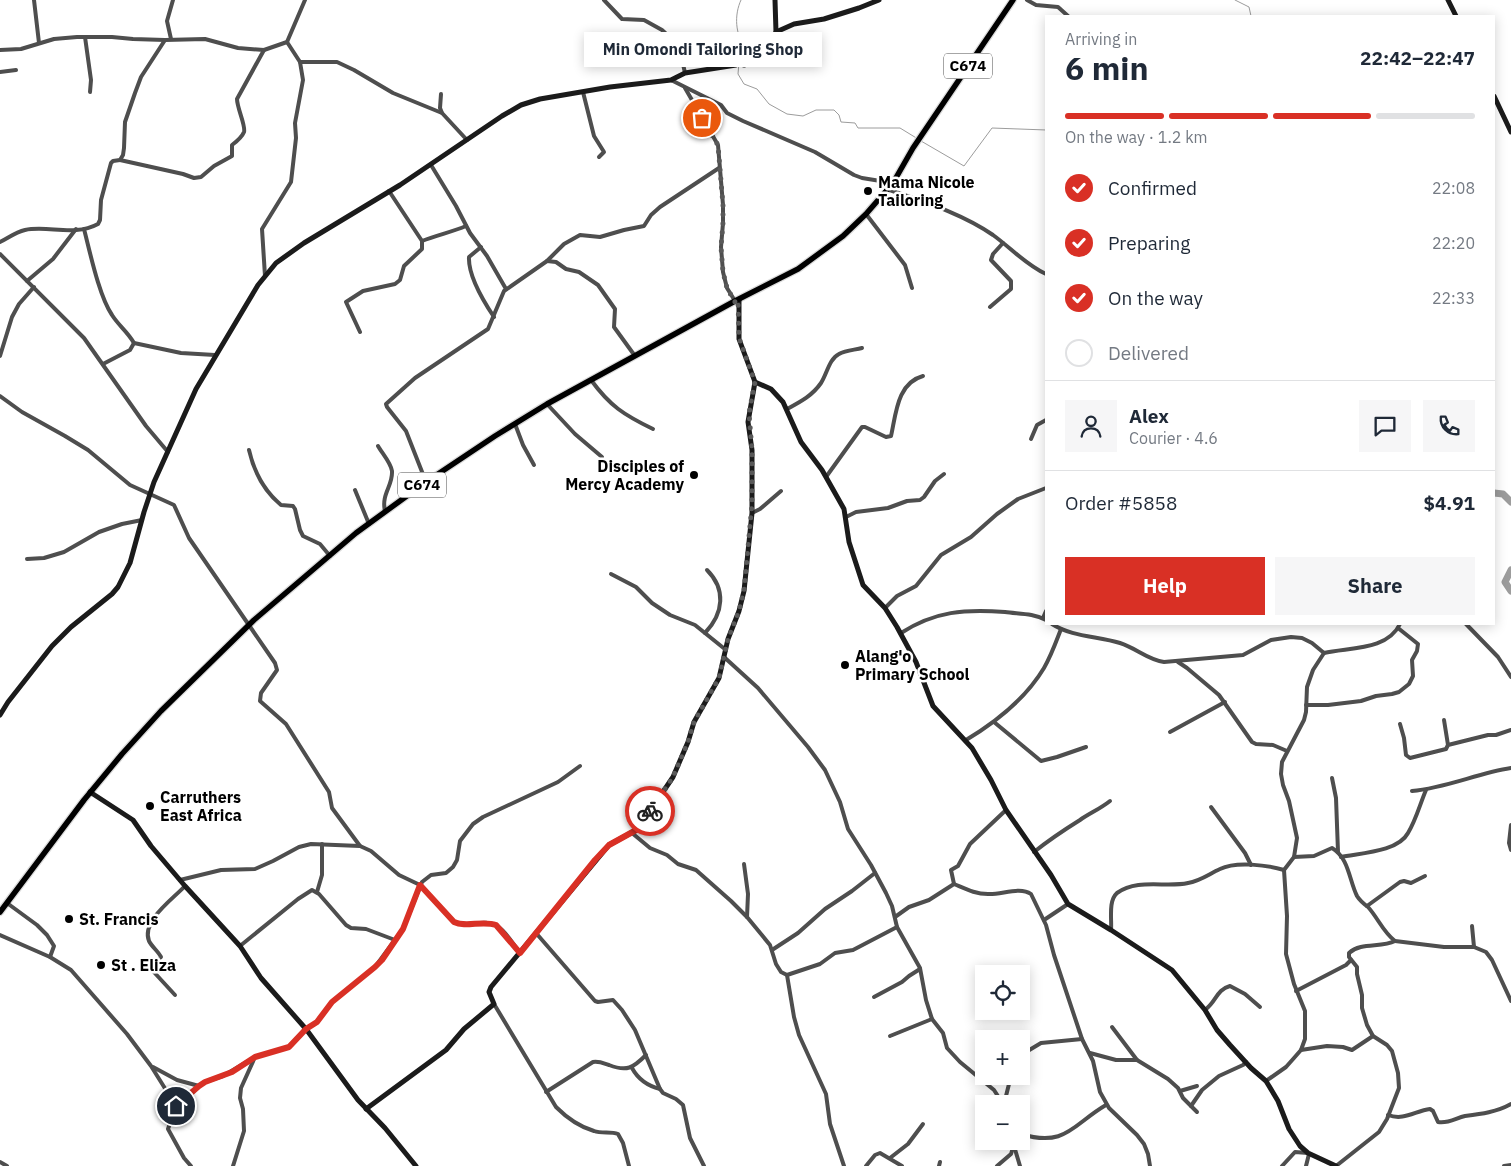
<!DOCTYPE html>
<html lang="en">
<head>
<meta charset="utf-8">
<style>
  body { margin:0; font-family:"IBM Plex Sans",sans-serif; background:#f6f6f7; color:#1f2937; height:100vh; display:flex; flex-direction:column; font-size:19px; white-space:nowrap }
  * { box-sizing:border-box; margin:0 }
  p { font-size:16px; color:#747a83 }
  .icon { flex:none; width:28px; height:28px; fill:none; stroke:currentColor; stroke-width:2; stroke-linecap:round; stroke-linejoin:round }
  .map { position:relative; flex:1; overflow:hidden }
  .side { position:absolute; left:1045px; top:15px; width:450px; height:610px; display:flex; flex-direction:column; background:#fff; border-radius:0px; box-shadow:0 2px 12px #0003 }
  .side>* { flex:none }
  .controls { position:absolute; left:975px; top:965px; display:grid; gap:10px }
  .controls a { display:grid; place-items:center; width:55px; height:55px; border-radius:0px; background:#fff; box-shadow:0 2px 12px #0003; font-size:25px }
  .pin { position:absolute; display:grid; place-items:center; width:42px; height:42px; color:#fff; margin:-21px; border:2px solid #fff; border-radius:50%; box-shadow:0 1px 5px #0007 }
  .courier { position:absolute; display:grid; place-items:center; width:50px; height:50px; margin:-25px; border:4px solid #d93025; border-radius:50%; background:#fff; color:#222; box-shadow:0 1px 6px #0007 }
  .bubble { position:absolute; height:35px; border-radius:0px; background:#fff; box-shadow:0 2px 12px #0003; font-size:16px; font-weight:700; line-height:35px; text-align:center }
  .headline em { font-style:normal; font-weight:700 }
  .headline div { display:flex; flex-direction:column-reverse }
  .headline { display:flex; align-items:center; justify-content:space-between; height:85px; padding:0 20px }
  h1 { font-size:32px; font-weight:700; line-height:38px }
  .bar { display:grid; grid-template-columns:repeat(4,1fr); gap:8px 5px; align-content:center; height:60px; padding:0 20px }
  .bar i { height:6px; border-radius:4px; background:#e0e1e3 }
  .bar .current { background:#d93025 }
  .bar p { grid-column:span 4 }
  .line { display:flex; align-items:center; gap:12px; padding:0 20px; border-top:1px solid #e0e1e3 }
  .line div { flex:1 }
  .round { display:grid; place-items:center; flex:none; width:52px; height:52px; border-radius:0px; background:#f6f6f7 }
  ol { padding:0 20px; list-style:none }
  li { display:flex; align-items:center; gap:15px; height:55px }
  li p { margin-inline-start:auto }
  li .icon { padding:5px; border-radius:50%; background:#d93025; color:#fff; stroke-width:4 }
  li:last-child { color:#747a83 }
  li i { width:28px; height:28px; border:2px solid #e0e1e3; border-radius:50% }
  .primary-button { display:flex; gap:10px; margin-top:auto; padding:10px 20px }
  .primary-button a { flex:1; height:58px; border-radius:0px; background:#d93025; color:#fff; font-size:20px; font-weight:700; line-height:58px; text-align:center }
  .primary-button a+a { background:#f6f6f7; color:#1f2937 }
  .map>svg:first-child { display:block }
  .lines { fill:none; stroke-linecap:round; stroke-linejoin:round }
  .stream { stroke:#9c9c9c; stroke-width:1 }
  .river { stroke:#9c9c9c; stroke-width:7 }
  .primary-casing { stroke:#dbdbdb; stroke-width:8 }
  .street { stroke:#4e4e4e; stroke-width:4 }
  .secondary { stroke:#1b1b1b; stroke-width:5 }
  .primary { stroke:#000; stroke-width:5.5 }
  .done { stroke:#595959; stroke-width:5; stroke-dasharray:0 9 }
  .route { stroke:#d93025; stroke-width:6 }
  .poi-dot { fill:#000; stroke:#fff; stroke-width:2 }
  .labels { text-anchor:middle; stroke-width:5; stroke-linejoin:round; paint-order:stroke }
  .shield { fill:#fff; stroke:#4c4c4c; stroke-width:1 }
  .shield-label { font-size:15px; font-weight:bold; fill:#000 }
  .poi-label { font-size:16px; font-weight:bold; fill:#000; stroke:#fff; text-anchor:start }
</style>
</head>
<body>
<div class="map">
<svg width="1511" height="1166" viewBox="0 0 1511 1166">
  <rect width="100%" height="100%" fill="#fff"/>
  <g class="lines">
    <g class="stream">
      <path d="M741,0c-7,15 -6,35 5,48v8l-7,6 -1,12 6,10 13,5 12,15 18,10 16,2 13,-6h18l5,5 2,7 14,1 3,5h42l18,11"/>
      <polyline points="1235,0 1249,7 1251,16"/>
      <polyline points="921,141 964,166 992,128 1046,130"/>
    </g>
    <g class="river">
      <polyline points="1494,493 1503,494 1511,502"/>
      <polyline points="1511,570 1505,582 1511,591"/>
    </g>
    <g class="primary-casing">
      <polyline id="primary" points="0,912 84,800 122,754 161,711 254,620 356,533 426,482 495,436 547,404 735,301 798,269 843,236 866,214 893,183 913,148 1013,0"/>
    </g>
    <g class="street">
      <polyline points="34,0 39,43"/>
      <polyline points="604,0 622,19 644,20 662,30 679,46 685,73"/>
      <polyline points="1027,0 1036,5 1058,7 1068,16"/>
      <polyline points="85,37 91,80 90,92"/>
      <polyline points="171,39 167,21 173,0"/>
      <polyline points="0,50 21,49 54,39 77,37 112,37 133,39 165,40 205,39 238,48 264,50 287,42 305,0"/>
      <polyline points="300,62 337,62 354,70 393,93 442,113"/>
      <polyline points="0,72 16,70"/>
      <polyline points="671,80 721,105 727,113 743,121 815,152 854,175 862,178 893,183"/>
      <polyline points="685,88 718,145 723,205 723,223 721,247 723,272 727,288 735,301"/>
      <polyline points="583,92 594,136 604,152 599,157"/>
      <polyline points="441,94 440,108 442,113 467,140"/>
      <path d="M120,160l63,14 11,4 7,-1 13,-11 18,-10v-11c4,-3 10,-8 12,-13 2,-6 -7,-24 -7,-33l27,-49"/>
      <polyline points="431,165 456,206 470,233 487,256 506,289"/>
      <path d="M887,189c37,13 74,24 106,46 18,13 33,30 53,39"/>
      <polyline points="866,214 905,265 912,288"/>
      <path d="M84,229c6,23 15,67 28,86 7,11 15,16 22,28l47,10 34,2"/>
      <path d="M422,241c15,-6 30,-9 44,-15"/>
      <path d="M0,242c8,-4 16,-10 25,-12 23,-5 49,7 73,-6l2,-4 1,-20 10,-37 2,-2 7,-1 3,-5 1,-7 1,-26 10,-29 6,-16 24,-37"/>
      <path d="M481,247l-12,10c-1,19 15,45 25,60"/>
      <polyline points="0,254 84,338 146,426 168,452"/>
      <polyline points="547,261 556,262 566,269 579,272 598,285 615,309 614,327 635,356"/>
      <polyline points="265,276 262,229 291,182 296,138 295,123 303,80 300,62 287,42"/>
      <polyline points="27,281 53,259 76,229"/>
      <polyline points="990,307 1011,289 1011,281 991,260 993,254 1003,243"/>
      <polyline points="360,332 346,302 363,291 395,284 400,280 404,266 422,249 422,241 389,191"/>
      <polyline points="0,356 12,317 19,304 34,287"/>
      <polyline points="103,364 130,350 134,343"/>
      <path d="M591,380c19,26 33,35 62,49"/>
      <polyline points="0,396 22,412 65,436 88,450 130,485 174,505 189,538 275,663 277,670 261,693 260,701 286,724 329,792 332,808 360,846"/>
      <polyline points="547,404 575,434 602,457"/>
      <path d="M787,409c13,-7 25,-13 34,-26 6,-9 8,-24 18,-29 7,-4 16,-4 23,-6"/>
      <polyline points="515,424 523,445 534,465"/>
      <polyline points="1031,439 1037,425 1046,420"/>
      <path d="M378,446c4,7 13,17 14,25 1,15 -11,23 -7,40"/>
      <path d="M249,450c5,22 14,40 32,55l12,1 2,3 5,21 3,6 17,8 10,12"/>
      <path d="M826,477l36,-50h3l21,10 5,-1c5,-22 6,-53 32,-60"/>
      <polyline points="426,482 406,431 387,407 386,404 415,378 488,329 504,291 547,261 564,244 580,235 600,237 624,230 644,226 651,215 660,207 719,168"/>
      <polyline points="355,490 369,524"/>
      <polyline points="752,513 760,509 781,491"/>
      <polyline points="846,517 856,512 888,508 907,501 920,500 924,497 935,481 944,474"/>
      <polyline points="27,559 44,558 64,552 99,532 122,524 142,520"/>
      <polyline points="611,574 636,587 652,603 670,615 695,625 726,650"/>
      <polyline points="885,608 897,596 916,586 941,555 971,537 997,514 1018,499 1046,488"/>
      <polyline points="1043,618 1046,611"/>
      <path d="M1052,624c20,13 46,12 68,19 16,5 28,17 44,19l79,-7 28,-15 20,-3 11,1 10,5 12,10c25,-6 63,-2 76,-29"/>
      <polyline points="1466,624 1498,657 1511,677"/>
      <path d="M705,633c19,-20 21,-44 2,-63"/>
      <path d="M901,633c34,-22 64,-24 104,-21 14,2 28,1 41,8"/>
      <polyline points="724,657 758,688 808,747 825,770 840,802 848,829 871,865 886,893 892,906 897,927 920,968 926,1000 932,1019 943,1033 947,1048 960,1062 994,1090 1003,1104"/>
      <polyline points="1178,662 1187,668 1219,695 1252,742 1256,744 1273,745 1287,751"/>
      <polyline points="1306,705 1328,705 1361,701 1376,696 1392,694 1399,692 1409,684 1413,676 1412,660 1417,651 1418,644 1398,628"/>
      <polyline points="1444,720 1448,745"/>
      <polyline points="994,722 1041,761 1057,757 1086,747"/>
      <polyline points="1400,724 1404,738 1406,755 1410,758 1446,749 1448,745 1488,735 1496,735 1511,730"/>
      <polyline points="1170,732 1225,702"/>
      <path d="M966,740c30,-18 60,-42 78,-72 7,-12 12,-26 17,-39"/>
      <polyline points="1332,778 1336,798 1338,852"/>
      <path d="M1412,791c34,-3 66,-18 99,-23"/>
      <polyline points="1211,807 1245,853 1251,865"/>
      <path d="M1006,810l-36,34 -12,22 -7,4 3,14c12,5 21,10 34,10 13,1 32,-8 43,0l15,31 8,30 28,84 11,22 7,31 9,16 28,27 7,9 4,10 2,12"/>
      <polyline points="1511,825 1509,843 1511,850"/>
      <polyline points="632,833 650,848 667,855 678,864 696,870 731,901 747,917 770,945 776,964 781,972 787,975 794,1017 799,1035 826,1094 830,1124 844,1166"/>
      <path d="M1034,852c15,-12 30,-22 46,-32 10,-7 20,-11 30,-19"/>
      <path d="M1294,857l20,-1 18,-8c17,10 17,32 25,48 3,5 7,8 11,11 10,11 15,25 27,34l49,6h30l12,5 6,8 19,41"/>
      <path d="M1341,857c19,-4 57,-5 67,-24 8,-13 12,-29 18,-43"/>
      <polyline points="744,864 748,894 747,917"/>
      <path d="M180,880l41,-10 34,-1 18,-8 26,-14 12,-3 49,2 11,5 28,24 21,10 34,37c13,6 30,-4 43,4 9,5 16,18 23,27"/>
      <polyline points="317,892 322,875 322,844"/>
      <polyline points="7,903 37,925 47,935 54,946 50,957"/>
      <polyline points="1367,906 1400,882 1404,881 1411,883 1425,876"/>
      <polyline points="895,917 909,907 929,900 954,884"/>
      <polyline points="1044,920 1068,904"/>
      <polyline points="1472,926 1474,947"/>
      <path d="M1111,930c1,-10 -3,-29 6,-37 21,-15 49,-5 71,-10 12,-2 21,-9 32,-14 16,-8 47,-4 64,1"/>
      <polyline points="536,933 595,1001 598,1002 613,1000 622,1010 635,1030 660,1089 663,1093 676,1099 683,1105 690,1138 704,1166"/>
      <polyline points="0,935 50,957 71,970 127,1034 151,1066 176,1106 178,1106 199,1086 205,1082 223,1076 255,1057 289,1047 306,1029 317,1022 332,1002 375,967 403,929 422,882 431,875 446,873 453,867 457,860 460,841 473,824 483,817 558,782 580,766"/>
      <polyline points="240,946 298,899 312,890 319,894 346,925 351,928 366,929 395,940"/>
      <polyline points="772,950 798,933 825,909 852,891 875,873"/>
      <polyline points="787,975 820,964 835,953 853,950 897,927"/>
      <polyline points="1296,991 1346,965 1351,960"/>
      <path d="M175,995l-23,-25 -1,-2 10,-11c-3,-6 -9,-10 -12,-16 -8,-20 24,-42 36,-55"/>
      <polyline points="874,997 902,982 909,976 920,969"/>
      <path d="M494,1004l62,103c10,10 24,20 38,24 8,3 17,0 24,3l5,9 6,23"/>
      <path d="M1205,1010c12,-9 11,-20 25,-24l15,8 15,13"/>
      <polyline points="1112,1027 1137,1060 1168,1079 1178,1088 1183,1098 1197,1112"/>
      <polyline points="890,1036 932,1019"/>
      <polyline points="1301,1050 1327,1046 1343,1047 1352,1050 1373,1036"/>
      <polyline points="1090,1053 1116,1060 1137,1060"/>
      <polyline points="1021,1055 1041,1043 1082,1039"/>
      <polyline points="153,1067 177,1080 199,1086"/>
      <path d="M632,1068c6,11 16,18 28,21"/>
      <polyline points="1266,1081 1286,1067 1294,1058 1301,1050 1305,1039 1305,1011 1294,984 1286,954 1287,916 1284,870 1294,857 1297,838 1289,801 1283,785 1281,774 1282,762 1304,720 1306,712 1307,687 1313,670 1324,653"/>
      <polyline points="1180,1091 1197,1086"/>
      <path d="M546,1092l47,-30c6,-1 10,1 16,3 18,7 24,3 37,-10"/>
      <polyline points="1004,1104 1011,1076"/>
      <polyline points="176,1106 168,1129 184,1158 191,1166"/>
      <polyline points="1191,1106 1202,1090 1219,1076 1243,1065 1246,1062"/>
      <path d="M1388,1115c16,6 27,-4 42,-6l3,2 5,11c10,2 18,-4 27,-6 16,-2 32,-4 46,-12"/>
      <path d="M1021,1134c45,14 52,-10 85,-29"/>
      <polyline points="1014,1146 1020,1166"/>
      <polyline points="890,1158 908,1144 923,1124"/>
      <polyline points="0,1162 7,1166"/>
      <polyline points="233,1166 244,1131 243,1109 240,1098 241,1088 255,1057"/>
      <polyline points="866,1166 875,1155 880,1153 902,1166"/>
      <polyline points="939,1166 940,1162"/>
      <polyline points="997,1166 1011,1154 1015,1141"/>
      <polyline points="1282,1166 1295,1152 1308,1153"/>
      <polyline points="1306,1166 1309,1154"/>
      <path d="M1336,1166l43,-34 8,-13 12,-31 -1,-15 -6,-22 -5,-6 -14,-9 -6,-11 -5,-17v-13l-5,-21v-7l-8,-10v-4c12,-11 32,-5 46,-12"/>
      <polyline points="1504,1166 1511,1165"/>
    </g>
    <g class="secondary">
      <polyline points="775,0 776,32"/>
      <polyline points="1448,0 1456,16"/>
      <polyline points="744,65 754,62 765,56 776,32 794,24 824,19 859,8 879,0"/>
      <polyline points="1494,96 1511,132"/>
      <polyline points="755,382 771,389 783,402 801,442 822,470 844,509 849,542 863,585 885,608 897,627 916,662 933,706 972,748 991,780 1006,810 1051,875 1068,904 1111,930 1172,970 1205,1010 1217,1030 1230,1045 1251,1068 1266,1081 1278,1101 1289,1129 1300,1146 1308,1153 1336,1166"/>
      <polyline points="0,715 8,702 52,646 71,627 112,594 118,587 130,563 144,512 154,482 196,389 258,285 276,263 304,243 400,185 502,116 521,105 540,99 610,87 671,80 685,73 736,65"/>
      <polyline points="90,792 133,820 151,846 185,886 240,946 261,978 306,1029 358,1100 385,1128 416,1166"/>
      <polyline points="366,1109 446,1050 464,1029 494,1004 489,992 491,987 609,845 638,829 673,777 688,742 694,722 719,678 728,639 739,611 744,591 752,513 752,450 748,422 755,382 739,339 739,300"/>
    </g>
    <use href="#primary" class="primary"/>
  </g>
  <g class="lines">
    <polyline class="done" points="650,811 673,777 688,742 694,722 719,678 728,639 739,611 744,591 752,504 752,450 749,413 755,382 739,338 738,300 735,302 727,288 723,272 721,247 723,223 723,205 718,145 702,118"/>
    <path class="route" d="M176,1106l23,-20 6,-4 27,-10 23,-15 34,-10 17,-18 11,-7 15,-20 43,-35 7,-7 21,-31 17,-44 34,37c12,6 28,-2 42,3l24,28 75,-93 14,-15 29,-16 12,-18"/>
  </g>
  <g class="poi-dot">
    <circle cx="868" cy="191" r="5"/>
    <circle cx="694" cy="475" r="5"/>
    <circle cx="845" cy="665" r="5"/>
    <circle cx="150" cy="806" r="5"/>
    <circle cx="69" cy="919" r="5"/>
    <circle cx="101" cy="965" r="5"/>
  </g>
  <g class="labels">
    <g class="shield">
      <rect x="944" y="53.5" width="48" height="25" rx="4"/>
      <rect x="398" y="472.5" width="48" height="25" rx="4"/>
    </g>
    <g class="shield-label">
      <text x="968" y="71">C674</text>
      <text x="422" y="490">C674</text>
    </g>
    <g class="poi-label">
      <text x="878" y="188">Mama Nicole<tspan x="878" dy="18">Tailoring</tspan></text>
      <text x="684" y="472" text-anchor="end">Disciples of<tspan x="684" dy="18">Mercy Academy</tspan></text>
      <text x="855" y="662">Alang'o<tspan x="855" dy="18">Primary School</tspan></text>
      <text x="160" y="803">Carruthers<tspan x="160" dy="18">East Africa</tspan></text>
      <text x="79" y="925">St. Francis</text>
      <text x="111" y="971">St . Eliza</text>
    </g>
  </g>
</svg>
<div class="controls">
<a><svg class="icon" aria-label="locate" viewBox="0 0 24 24"><circle cx="12" cy="12" r="6"/><path d="M12 2v4M12 18v4M2 12h4M18 12h4"/></svg></a>
<a>+</a>
<a>−</a>
</div>
<div class="pin" style="left:702px;top:118px;background:#ea580c"><svg class="icon" aria-label="bag" viewBox="0 0 24 24"><path d="M5 8h14l-1 12H6zM9 8a3 3 0 0 1 6 0"/></svg></div>
<div class="pin" style="left:176px;top:1106px;background:#1f2937"><svg class="icon" aria-label="home" viewBox="0 0 24 24"><path d="M3 11l9-7 9 7M6 9v11h12V9"/></svg></div>
<div class="courier" style="left:650px;top:811px"><svg class="icon" aria-label="bike" viewBox="0 0 24 24"><circle cx="6" cy="16" r="4"/><circle cx="18" cy="16" r="4"/><path d="M6 16l4-8h5l3 8M10 8l3 8H6M13 5h3"/></svg></div>
<div class="bubble" style="left:584px;top:32px;width:238px">Min Omondi Tailoring Shop</div>
<section class="side">
<div class="headline"><div><h1>6 min</h1><p>Arriving in</p></div><em>22:42–22:47</em></div>
<div class="bar"><i class="current"></i><i class="current"></i><i class="current"></i><i></i><p>On the way · 1.2 km</p></div>
<ol>
<li><svg class="icon" aria-label="check" viewBox="0 0 24 24"><path d="M5 12l5 5 9-10"/></svg>Confirmed<p>22:08</p></li>
<li><svg class="icon" aria-label="check" viewBox="0 0 24 24"><path d="M5 12l5 5 9-10"/></svg>Preparing<p>22:20</p></li>
<li><svg class="icon" aria-label="check" viewBox="0 0 24 24"><path d="M5 12l5 5 9-10"/></svg>On the way<p>22:33</p></li>
<li><i></i>Delivered</li>
</ol>
<div class="line" style="height:90px"><a class="round"><svg class="icon" aria-label="person" viewBox="0 0 24 24"><circle cx="12" cy="8" r="4"/><path d="M4 21q1-7 8-7t8 7"/></svg></a><div><b>Alex</b><p>Courier · 4.6</p></div><a class="round"><svg class="icon" aria-label="chat" viewBox="0 0 24 24"><path d="M4 5h16v11H9l-5 4z"/></svg></a><a class="round"><svg class="icon" aria-label="phone" viewBox="0 0 24 24"><path d="M5 4h4l2 5-3 2q2 4 5 5l2-3 5 2v4C11 20 4 13 5 4z"/></svg></a></div>
<div class="line" style="height:65px"><div>Order #5858</div><b>$4.91</b></div>
<div class="primary-button"><a>Help</a><a>Share</a></div>
</section>
</div>
</body>
</html>
